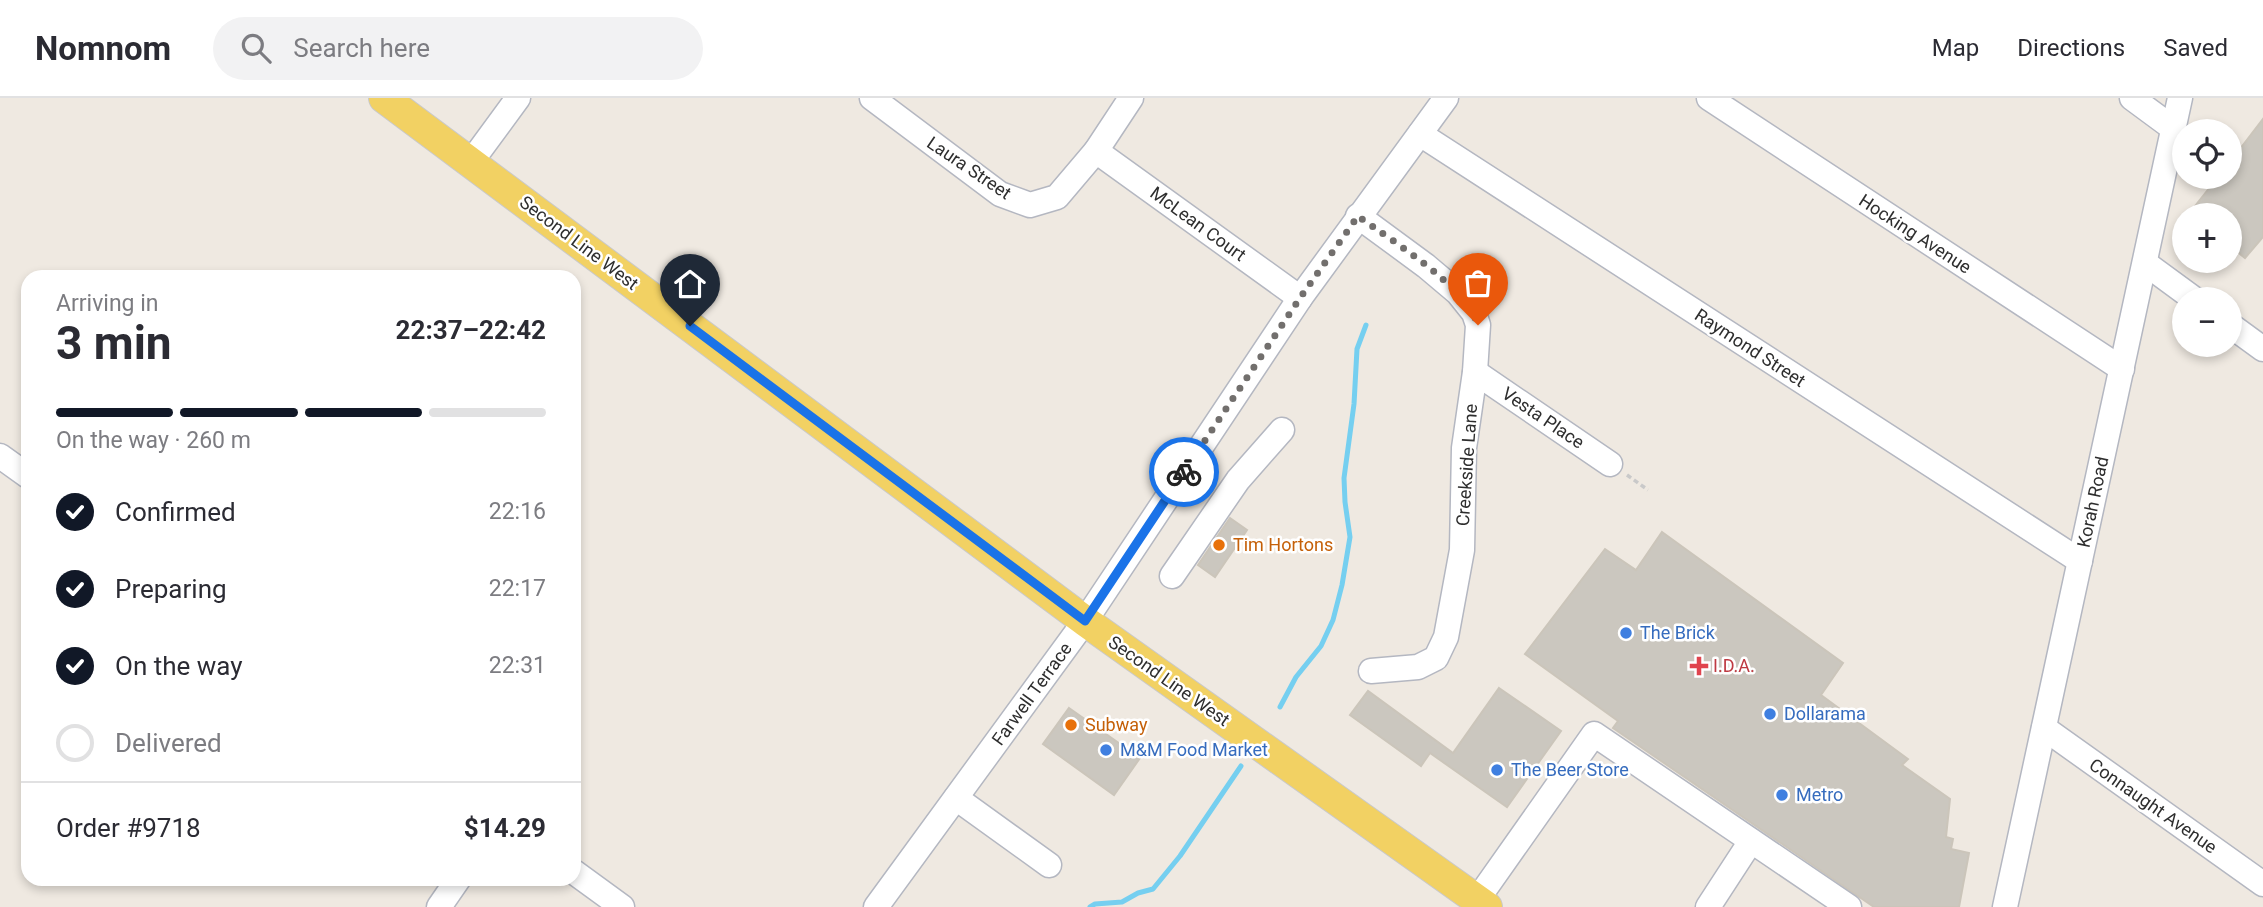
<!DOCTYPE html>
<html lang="en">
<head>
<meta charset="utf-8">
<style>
  body { margin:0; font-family:Roboto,sans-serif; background:#f2f2f3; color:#2b2b33; height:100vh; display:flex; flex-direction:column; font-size:26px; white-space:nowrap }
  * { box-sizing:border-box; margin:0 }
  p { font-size:23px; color:#7c7c81 }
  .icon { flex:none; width:38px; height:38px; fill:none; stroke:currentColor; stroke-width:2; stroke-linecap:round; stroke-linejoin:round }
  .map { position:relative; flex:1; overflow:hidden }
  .panel { position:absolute; left:21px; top:172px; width:560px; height:616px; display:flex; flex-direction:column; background:#fff; border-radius:21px; box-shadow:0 4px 10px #0003 }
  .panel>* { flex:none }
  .controls { position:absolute; left:2172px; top:21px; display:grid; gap:14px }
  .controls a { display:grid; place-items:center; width:70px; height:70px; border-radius:50%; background:#fff; box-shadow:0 4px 10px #0003; font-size:35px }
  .pin { position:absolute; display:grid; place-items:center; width:60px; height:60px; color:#fff; margin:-72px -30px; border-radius:50% 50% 50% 0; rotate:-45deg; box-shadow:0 0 7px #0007 }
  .pin .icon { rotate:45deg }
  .courier { position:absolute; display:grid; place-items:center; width:70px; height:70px; margin:-35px; border:5px solid #1a73e8; border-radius:50%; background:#fff; color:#222; box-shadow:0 2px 9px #0007 }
  .headline em { font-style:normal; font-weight:700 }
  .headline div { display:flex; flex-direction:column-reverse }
  .headline { display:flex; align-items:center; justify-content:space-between; height:119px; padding:0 35px }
  h1 { font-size:46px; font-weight:700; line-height:52px }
  .bar { display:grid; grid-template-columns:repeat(4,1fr); gap:10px 7px; align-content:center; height:84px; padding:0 35px }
  .bar i { height:9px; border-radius:5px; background:#e1e1e2 }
  .bar .selected { background:#111827 }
  .bar p { grid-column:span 4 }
  .line { display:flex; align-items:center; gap:18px; padding:0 35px; border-top:2px solid #e1e1e2 }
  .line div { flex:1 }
  ol { padding:0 35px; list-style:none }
  li { display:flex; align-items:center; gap:21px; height:77px }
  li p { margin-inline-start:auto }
  li .icon { padding:7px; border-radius:50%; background:#111827; color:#fff; stroke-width:4 }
  li:last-child { color:#7c7c81 }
  li i { width:38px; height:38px; border:4px solid #e1e1e2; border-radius:50% }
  header { display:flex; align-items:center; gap:42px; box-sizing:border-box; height:98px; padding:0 35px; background:#fff; border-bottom:2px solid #e1e1e2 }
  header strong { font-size:33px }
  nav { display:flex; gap:38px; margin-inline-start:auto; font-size:24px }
  .search { width:490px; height:63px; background:#f2f2f3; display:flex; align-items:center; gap:18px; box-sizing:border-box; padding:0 24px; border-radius:38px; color:#7c7c81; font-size:26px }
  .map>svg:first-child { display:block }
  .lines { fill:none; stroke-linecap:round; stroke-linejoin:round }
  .stream { stroke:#75cff0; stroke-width:5 }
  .building { fill:#cbc7bf; stroke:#cbc5ba; stroke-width:2 }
  .minor-casing { stroke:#b4b7c1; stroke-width:27 }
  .major-casing { stroke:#c9c9c9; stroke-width:32 }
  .path { stroke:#c9c9c9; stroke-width:3.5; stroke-dasharray:5 3.5; stroke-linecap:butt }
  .minor { stroke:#fff; stroke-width:24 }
  .major { stroke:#f2d163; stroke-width:30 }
  .done { stroke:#726f6d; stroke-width:7; stroke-dasharray:0 12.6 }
  .route { stroke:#1a73e8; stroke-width:9 }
  .food-dot { fill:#e8710a; stroke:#fff; stroke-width:2.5 }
  .shop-dot { fill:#3f7fe0; stroke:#fff; stroke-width:2.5 }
  .health-dot { fill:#e0444e; stroke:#fff; stroke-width:2.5 }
  .labels { text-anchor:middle; stroke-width:5; stroke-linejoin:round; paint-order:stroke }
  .street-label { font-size:18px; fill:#2e2e2e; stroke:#fff }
  .food-label { font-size:18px; fill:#c56008; stroke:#fff; text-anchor:start }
  .shop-label { font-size:18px; fill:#366cbe; stroke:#fff; text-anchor:start }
  .health-label { font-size:18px; fill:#be3a42; stroke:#fff; text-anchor:start }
</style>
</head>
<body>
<header>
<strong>Nomnom</strong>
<div class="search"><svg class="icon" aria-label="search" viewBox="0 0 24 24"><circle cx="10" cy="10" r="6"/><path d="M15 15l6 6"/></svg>Search here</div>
<nav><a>Map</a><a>Directions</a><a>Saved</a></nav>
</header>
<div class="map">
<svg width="2263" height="809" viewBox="0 0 2263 809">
  <rect width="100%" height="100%" fill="#efe9e1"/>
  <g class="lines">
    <g class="stream">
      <polyline points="1280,609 1296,579 1321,548 1333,522 1342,487 1350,439 1345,404 1344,380 1354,306 1357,251 1366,227"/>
      <polyline points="1090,809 1095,806 1122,804 1138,795 1153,791 1180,758 1241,668"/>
    </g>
  </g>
  <g class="building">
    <polygon points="2263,21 2263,139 2245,160 2230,148 2230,117 2188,117 2218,79 2230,79 2230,64"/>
    <polygon points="1230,420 1247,432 1215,479 1198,467"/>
    <polygon points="1662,434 1843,565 1821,597 1908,661 1902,667 1950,701 1946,739 1953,741 1951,751 1969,755 1959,809 1874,809 1613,630 1618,623 1525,556 1605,451 1636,472"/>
    <polygon points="1499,590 1561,633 1507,709 1430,655 1421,668 1350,617 1368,593 1453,655"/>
    <polygon points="1069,610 1140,660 1114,697 1043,646"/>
  </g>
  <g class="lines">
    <g class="minor-casing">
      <g id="minor">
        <polyline points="872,0 1000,96 1030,107 1057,99 1096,53 1131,0"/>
        <polyline points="1709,0 2122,271"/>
        <polyline points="2132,0 2174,31"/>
        <polyline points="1420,36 2080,463"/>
        <polyline points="1096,53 1300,200"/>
        <polyline points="471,64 518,0"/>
        <polyline points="1358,118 1426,168 1458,195 1474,215 1478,227 1475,274 1464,350 1462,452 1446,539 1436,560 1418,569 1371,573"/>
        <polyline points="2145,165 2194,201"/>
        <polyline points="2230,227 2263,251"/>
        <polyline points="1475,274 1610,366"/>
        <polyline points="0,358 28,378"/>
        <polyline points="1172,478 1238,382 1282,332"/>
        <polyline points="2044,630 2263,786"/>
        <polyline points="956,700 1049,767"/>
        <polyline points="574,774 622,809"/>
        <polyline points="1477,802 1594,636 1849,809"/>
        <polyline points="439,809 459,780"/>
        <polyline points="876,809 1085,523 1300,200 1446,0"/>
        <polyline points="1708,809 1751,743"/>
        <polyline points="2005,809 2180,0"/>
      </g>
    </g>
    <g class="major-casing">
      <polyline id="major" points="384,0 1085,523 1487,809"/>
    </g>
    <polyline class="path" points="1627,377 1648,392"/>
    <use href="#minor" class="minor"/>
    <use href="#major" class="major"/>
  </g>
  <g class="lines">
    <path class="done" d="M1184,374l116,-174 58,-82c34,25 108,70 120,109"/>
    <polyline class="route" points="690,228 1085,523 1184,374"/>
  </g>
  <g class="food-dot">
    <circle cx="1219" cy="447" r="7"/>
    <circle cx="1071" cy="627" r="7"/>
  </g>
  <g class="shop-dot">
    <circle cx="1626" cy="535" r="7"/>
    <circle cx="1770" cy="616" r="7"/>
    <circle cx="1106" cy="652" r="7"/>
    <circle cx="1497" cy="672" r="7"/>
    <circle cx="1782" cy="697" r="7"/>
  </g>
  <path class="health-dot" d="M1695.5 557.5h7v7h7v7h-7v7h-7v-7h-7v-7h7z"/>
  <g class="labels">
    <g class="street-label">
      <text transform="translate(969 70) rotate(34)" y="6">Laura Street</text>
      <text transform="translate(1198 126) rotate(36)" y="6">McLean Court</text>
      <text transform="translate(1915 136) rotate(33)" y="6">Hocking Avenue</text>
      <text transform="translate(579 145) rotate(37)" y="6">Second Line West</text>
      <text transform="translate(1750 250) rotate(33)" y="6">Raymond Street</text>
      <text transform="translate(1543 320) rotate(34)" y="6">Vesta Place</text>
      <text transform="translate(1467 367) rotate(-86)" y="6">Creekside Lane</text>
      <text transform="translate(2093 404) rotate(-78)" y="6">Korah Road</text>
      <text transform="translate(1169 583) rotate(35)" y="6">Second Line West</text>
      <text transform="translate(1032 596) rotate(-54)" y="6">Farwell Terrace</text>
      <text transform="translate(2153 708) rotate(35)" y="6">Connaught Avenue</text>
    </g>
    <g class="food-label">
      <text x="1233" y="453">Tim Hortons</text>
      <text x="1085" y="633">Subway</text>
    </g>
    <g class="shop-label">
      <text x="1640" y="541">The Brick</text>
      <text x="1784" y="622">Dollarama</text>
      <text x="1120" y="658">M&amp;M Food Market</text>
      <text x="1511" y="678">The Beer Store</text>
      <text x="1796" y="703">Metro</text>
    </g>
    <g class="health-label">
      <text x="1713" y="574">I.D.A.</text>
    </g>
  </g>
</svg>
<div class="controls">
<a><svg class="icon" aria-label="locate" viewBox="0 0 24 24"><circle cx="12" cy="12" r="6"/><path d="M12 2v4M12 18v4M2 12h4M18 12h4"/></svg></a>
<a>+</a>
<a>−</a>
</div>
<div class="pin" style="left:1478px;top:227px;background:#ea580c"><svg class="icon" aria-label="bag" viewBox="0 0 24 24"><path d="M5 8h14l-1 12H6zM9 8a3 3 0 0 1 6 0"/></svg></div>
<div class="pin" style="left:690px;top:228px;background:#1f2937"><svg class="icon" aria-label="home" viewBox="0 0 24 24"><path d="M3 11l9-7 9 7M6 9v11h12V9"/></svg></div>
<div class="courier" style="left:1184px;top:374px"><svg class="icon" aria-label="bike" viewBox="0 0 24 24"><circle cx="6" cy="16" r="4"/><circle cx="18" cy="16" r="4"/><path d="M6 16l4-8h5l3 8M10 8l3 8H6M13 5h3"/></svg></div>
<section class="panel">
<div class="headline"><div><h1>3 min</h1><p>Arriving in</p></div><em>22:37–22:42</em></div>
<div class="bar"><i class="selected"></i><i class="selected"></i><i class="selected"></i><i></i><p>On the way · 260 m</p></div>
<ol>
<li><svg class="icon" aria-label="check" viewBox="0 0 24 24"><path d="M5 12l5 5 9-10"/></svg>Confirmed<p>22:16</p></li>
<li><svg class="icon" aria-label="check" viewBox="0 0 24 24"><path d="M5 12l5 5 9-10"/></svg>Preparing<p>22:17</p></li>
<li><svg class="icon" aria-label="check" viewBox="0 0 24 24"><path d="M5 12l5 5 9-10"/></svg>On the way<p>22:31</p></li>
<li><i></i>Delivered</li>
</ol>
<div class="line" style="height:91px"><div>Order #9718</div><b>$14.29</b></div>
</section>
</div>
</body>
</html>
